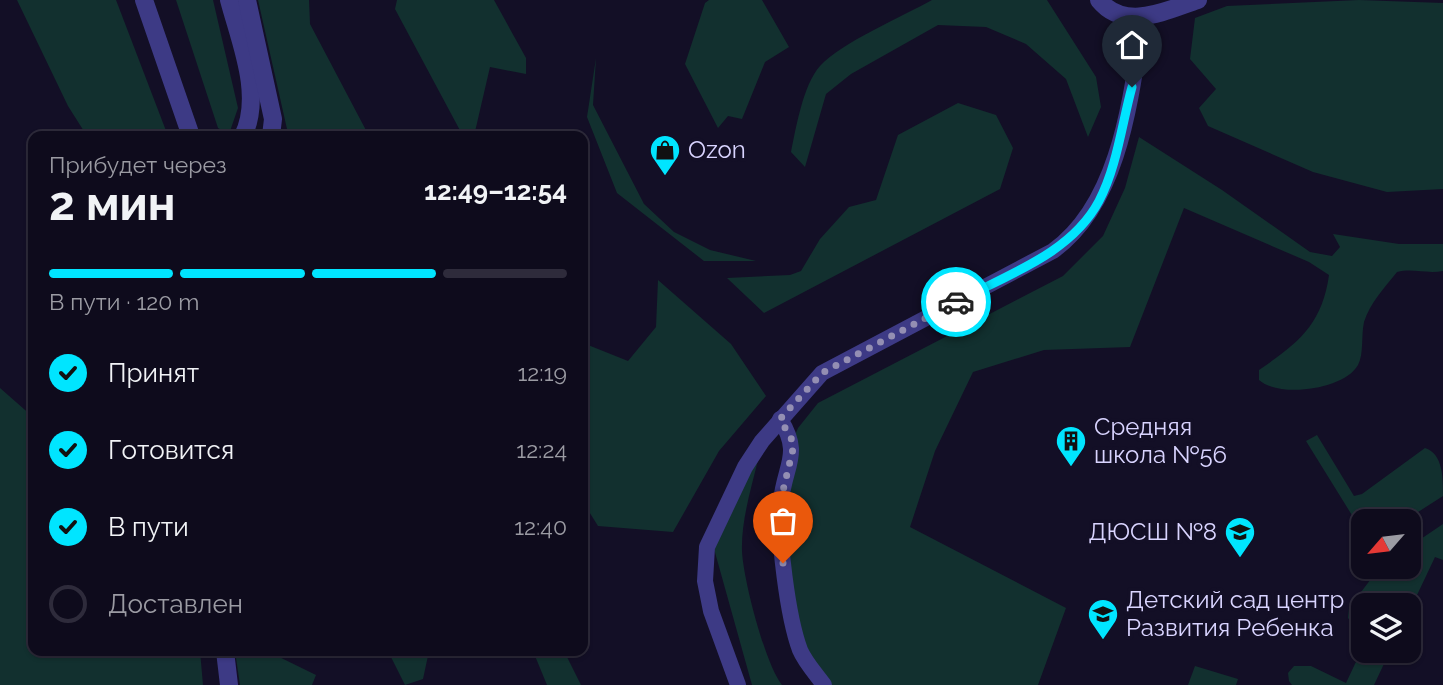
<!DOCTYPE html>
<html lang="ru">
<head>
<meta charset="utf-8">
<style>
  body { margin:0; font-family:Raleway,sans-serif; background:#1c1929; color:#f1f3f6; height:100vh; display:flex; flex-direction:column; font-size:26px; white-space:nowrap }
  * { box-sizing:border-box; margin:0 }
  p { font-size:23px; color:#9b9ba3 }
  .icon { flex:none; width:38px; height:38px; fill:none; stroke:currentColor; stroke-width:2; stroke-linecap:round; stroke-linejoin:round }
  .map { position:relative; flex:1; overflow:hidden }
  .panel { position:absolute; left:28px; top:131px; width:560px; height:525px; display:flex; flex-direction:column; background:#0e0b1c; border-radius:14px; box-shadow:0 2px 5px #0004,0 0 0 2px #2e2b3b }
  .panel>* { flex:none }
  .needle { width:46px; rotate:242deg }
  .fabs { position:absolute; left:1351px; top:509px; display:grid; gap:14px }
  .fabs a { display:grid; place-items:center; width:70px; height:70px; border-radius:14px; background:#0e0b1c; box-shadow:0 2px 5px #0004,0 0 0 2px #2e2b3b; font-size:35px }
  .pin { position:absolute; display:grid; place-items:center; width:60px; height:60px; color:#fff; margin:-72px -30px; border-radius:50% 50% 50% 0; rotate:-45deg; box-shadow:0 0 7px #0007 }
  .pin .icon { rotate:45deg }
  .courier { position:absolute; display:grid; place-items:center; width:70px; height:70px; margin:-35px; border:5px solid #00e5ff; border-radius:50%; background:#fff; color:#222; box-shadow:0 2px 9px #0007 }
  .head em { font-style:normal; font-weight:700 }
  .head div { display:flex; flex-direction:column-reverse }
  .head { display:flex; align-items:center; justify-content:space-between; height:119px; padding:0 21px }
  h1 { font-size:46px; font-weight:700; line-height:52px }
  .bar { display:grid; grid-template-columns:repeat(4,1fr); gap:10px 7px; align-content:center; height:84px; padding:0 21px }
  .bar i { height:9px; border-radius:5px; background:#2e2b3b }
  .bar .active { background:#00e5ff }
  .bar p { grid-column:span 4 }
  ol { padding:0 21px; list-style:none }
  li { display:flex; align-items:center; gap:21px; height:77px }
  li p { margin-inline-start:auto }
  li .icon { padding:7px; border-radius:50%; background:#00e5ff; color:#111; stroke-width:4 }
  li:last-child { color:#9b9ba3 }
  li i { width:38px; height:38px; border:4px solid #2e2b3b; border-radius:50% }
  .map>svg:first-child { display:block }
  .green { fill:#12302f }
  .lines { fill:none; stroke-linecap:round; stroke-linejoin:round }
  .minor { stroke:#3d3a85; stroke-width:16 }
  .tertiary { stroke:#3d3a85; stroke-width:18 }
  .done { stroke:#948fb3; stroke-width:7; stroke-dasharray:0 12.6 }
  .route { stroke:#00e5ff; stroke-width:9 }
  .labels { text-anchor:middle; stroke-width:7; stroke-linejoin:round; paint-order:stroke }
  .poi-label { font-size:24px; fill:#d9d4ff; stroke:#130f26; text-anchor:start }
</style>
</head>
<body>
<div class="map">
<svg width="1443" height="685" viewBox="0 0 1443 685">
  <rect width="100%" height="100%" fill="#130f26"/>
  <g class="green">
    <polygon points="17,0 116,0 168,136 87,136 68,106"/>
    <polygon points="176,0 213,0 238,108 229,134 218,128"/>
    <polygon points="258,0 309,0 310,24 369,136 285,136 287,129"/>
    <polygon points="397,0 494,0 526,58 526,74 490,67 474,136 463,136 395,9"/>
    <polygon points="709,0 762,0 789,47 765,62 742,119 728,116 718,128 685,64 705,3"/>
    <path d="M932,0h115l49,77 5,30 -13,30 -22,-58 -40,-35 -40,-17 -48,-2 -87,49 -25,20 -21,73 -14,-15c5,-24 12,-67 29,-86 22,-24 82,-49 112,-66z"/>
    <polygon points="1359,0 1443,3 1443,189 1387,192 1313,172 1208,126 1199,108 1216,89 1190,59 1195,18 1227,6"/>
    <polygon points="596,58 593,105 644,204 674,232 710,250 756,261 704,261 617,193 587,117"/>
    <polygon points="958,103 996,115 1013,148 1000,189 764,313 727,278 790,275 801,271 820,239 849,207 876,200 898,135"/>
    <path d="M1139,137l83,53 88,62 22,4 8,-9 -7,-13 66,10h44v27c-17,3 -30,-3 -46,1 -12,15 -27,31 -33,50 -3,13 0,32 -6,43 -14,25 -79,33 -99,15v-10c39,-27 63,-45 70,-95l-20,-13 -125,-54 -54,139 -86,3 -71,22 -38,79 -25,76 156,81 -28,77h-220l-33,-84 -12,-58 11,-82 14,-33 20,-25 245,-127 40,-40 22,-48z"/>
    <polygon points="658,280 731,344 766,396 719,451 673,532 598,526 583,502 583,343 628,361 656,327"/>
    <polygon points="0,388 33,417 33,651 200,651 203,685 0,685"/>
    <path d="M1317,435l37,61 8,-2 63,-46c18,6 18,29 18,48l-39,25 -41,1v11l-57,-92z"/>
    <path d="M758,460c-7,29 -17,61 -16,91 1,27 23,113 40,134h-30l-41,-147z"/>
    <polygon points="1443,524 1443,560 1435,557 1409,612 1409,606 1363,606 1363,636 1348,618 1349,608 1380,567 1409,567 1409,547"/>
    <polygon points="1363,647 1363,651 1390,651 1374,685 1292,685 1289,681 1288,673 1294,666 1311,666 1346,683"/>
    <polygon points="235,651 267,651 316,675 312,685 240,685"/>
    <polygon points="388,651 429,651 423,679 405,685"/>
    <polygon points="533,651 564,651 581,685 547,685"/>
    <polygon points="1195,666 1238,679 1236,685 1188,685"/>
  </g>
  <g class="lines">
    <g class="minor">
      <path d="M780,419c22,35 5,45 1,82 -4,34 7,117 19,149 5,12 16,24 24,35"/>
      <path d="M738,685l-27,-74 -6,-30 2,-34 38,-80 17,-26 60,-68 231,-122c68,-49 78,-155 90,-233"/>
    </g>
    <g class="tertiary">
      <polyline points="144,0 191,136"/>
      <path d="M229,0c11,42 34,95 14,136"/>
      <polyline points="247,0 273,119 271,136"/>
      <path d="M1099,0c26,32 68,10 99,0"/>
      <polyline points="225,651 229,685"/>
    </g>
  </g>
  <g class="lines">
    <polyline class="done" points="783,563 781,499 793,449 792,440 780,419 822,373 956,302"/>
    <path class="route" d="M956,302c50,-27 115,-48 143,-101 18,-34 23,-78 33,-114"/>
  </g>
  <defs>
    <g id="shop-pin" transform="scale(1.575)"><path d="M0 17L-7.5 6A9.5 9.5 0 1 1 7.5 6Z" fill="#00e5ff" stroke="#130f26"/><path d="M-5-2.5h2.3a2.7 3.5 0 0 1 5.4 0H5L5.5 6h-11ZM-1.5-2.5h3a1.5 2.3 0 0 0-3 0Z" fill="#111"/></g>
    <g id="building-pin" transform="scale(1.575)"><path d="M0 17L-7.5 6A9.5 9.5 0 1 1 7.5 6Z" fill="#00e5ff" stroke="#130f26"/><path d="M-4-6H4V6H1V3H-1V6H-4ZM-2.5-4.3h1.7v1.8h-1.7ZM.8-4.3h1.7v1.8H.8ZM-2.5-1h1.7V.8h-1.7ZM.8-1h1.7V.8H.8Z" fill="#111"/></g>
    <g id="school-pin" transform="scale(1.575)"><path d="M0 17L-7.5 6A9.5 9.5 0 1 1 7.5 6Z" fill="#00e5ff" stroke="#130f26"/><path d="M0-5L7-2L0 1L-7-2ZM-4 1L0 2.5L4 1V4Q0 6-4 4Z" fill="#111"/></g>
  </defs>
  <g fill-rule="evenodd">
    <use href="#shop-pin" x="665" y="150"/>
    <use href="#building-pin" x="1071" y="441"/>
    <use href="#school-pin" x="1240" y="532"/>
    <use href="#school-pin" x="1103" y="614"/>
  </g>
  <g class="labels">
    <g class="poi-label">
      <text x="688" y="158">Ozon</text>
      <text x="1094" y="435">Средняя<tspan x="1094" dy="28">школа №56</tspan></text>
      <text x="1217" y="540" text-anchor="end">ДЮСШ №8</text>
      <text x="1126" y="608">Детский сад центр<tspan x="1126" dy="28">Развития Ребенка</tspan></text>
    </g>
  </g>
</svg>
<div class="fabs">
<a><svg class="needle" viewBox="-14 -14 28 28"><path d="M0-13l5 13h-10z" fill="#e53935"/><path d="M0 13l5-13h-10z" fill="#9b9ba3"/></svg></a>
<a><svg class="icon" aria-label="layers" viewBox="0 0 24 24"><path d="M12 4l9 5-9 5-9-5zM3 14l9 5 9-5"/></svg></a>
</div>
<div class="pin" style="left:783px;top:563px;background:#ea580c"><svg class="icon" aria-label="bag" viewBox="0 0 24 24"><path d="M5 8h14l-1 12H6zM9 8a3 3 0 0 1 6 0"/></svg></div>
<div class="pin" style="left:1132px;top:87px;background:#1f2937"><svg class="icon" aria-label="home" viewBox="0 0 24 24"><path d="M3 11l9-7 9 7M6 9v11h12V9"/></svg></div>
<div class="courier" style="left:956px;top:302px"><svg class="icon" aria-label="car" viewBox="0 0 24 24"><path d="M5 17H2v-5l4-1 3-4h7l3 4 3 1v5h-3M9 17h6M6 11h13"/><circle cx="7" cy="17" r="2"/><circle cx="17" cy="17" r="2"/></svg></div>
<section class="panel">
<div class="head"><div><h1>2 мин</h1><p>Прибудет через</p></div><em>12:49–12:54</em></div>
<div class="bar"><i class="active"></i><i class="active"></i><i class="active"></i><i></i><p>В пути · 120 m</p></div>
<ol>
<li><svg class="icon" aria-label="check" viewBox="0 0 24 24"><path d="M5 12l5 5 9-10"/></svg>Принят<p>12:19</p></li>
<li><svg class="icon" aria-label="check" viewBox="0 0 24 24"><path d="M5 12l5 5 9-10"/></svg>Готовится<p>12:24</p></li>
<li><svg class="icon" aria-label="check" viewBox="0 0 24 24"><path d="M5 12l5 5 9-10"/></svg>В пути<p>12:40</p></li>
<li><i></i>Доставлен</li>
</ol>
</section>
</div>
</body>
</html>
